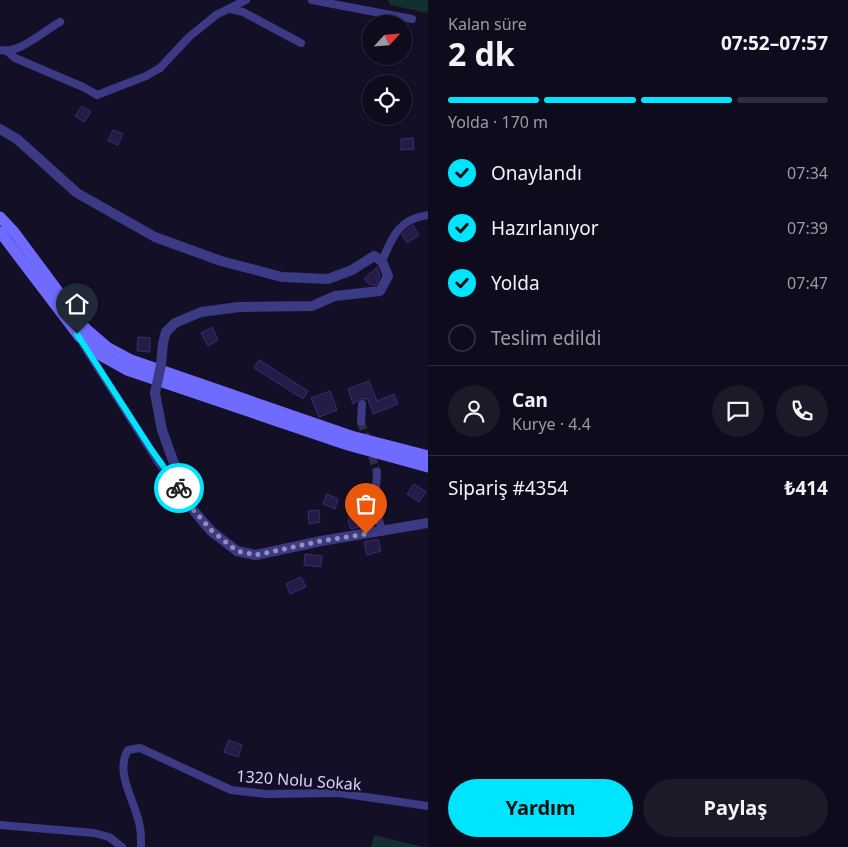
<!DOCTYPE html>
<html lang="tr">
<head>
<meta charset="utf-8">
<style>
  body { margin:0; font-family:"Noto Sans",sans-serif; background:#1c1929; color:#f1f3f6; height:100vh; display:flex; flex-direction:column; font-size:19px; white-space:nowrap }
  * { box-sizing:border-box; margin:0 }
  p { font-size:16px; color:#9b9ba3 }
  .icon { flex:none; width:28px; height:28px; fill:none; stroke:currentColor; stroke-width:2; stroke-linecap:round; stroke-linejoin:round }
  .map { position:relative; flex:1; overflow:hidden }
  .side { display:flex; flex-direction:column; background:#0e0b1c; width:420px }
  .side>* { flex:none }
  .needle { width:32px; rotate:64deg }
  .tools { position:absolute; left:362px; top:15px; display:grid; gap:10px }
  .tools a { display:grid; place-items:center; width:50px; height:50px; border-radius:50%; background:#0e0b1c; box-shadow:0 1px 4px #0004,0 0 0 1px #2e2b3b; font-size:25px }
  .pin { position:absolute; display:grid; place-items:center; width:42px; height:42px; color:#fff; margin:-51px -21px; border-radius:50% 50% 50% 0; rotate:-45deg; box-shadow:0 0 5px #0007 }
  .pin .icon { rotate:45deg }
  .courier { position:absolute; display:grid; place-items:center; width:50px; height:50px; margin:-25px; border:4px solid #00e5ff; border-radius:50%; background:#fff; color:#222; box-shadow:0 1px 6px #0007 }
  .head em { font-style:normal; font-weight:700 }
  .head div { display:flex; flex-direction:column-reverse }
  .head { display:flex; align-items:center; justify-content:space-between; height:85px; padding:0 20px }
  h1 { font-size:32px; font-weight:700; line-height:38px }
  .bar { display:grid; grid-template-columns:repeat(4,1fr); gap:8px 5px; align-content:center; height:60px; padding:0 20px }
  .bar i { height:6px; border-radius:4px; background:#2e2b3b }
  .bar .on { background:#00e5ff }
  .bar p { grid-column:span 4 }
  .line { display:flex; align-items:center; gap:12px; padding:0 20px; border-top:1px solid #2e2b3b }
  .line div { flex:1 }
  .round { display:grid; place-items:center; flex:none; width:52px; height:52px; border-radius:26px; background:#1c1929 }
  ol { padding:0 20px; list-style:none }
  li { display:flex; align-items:center; gap:15px; height:55px }
  li p { margin-inline-start:auto }
  li .icon { padding:5px; border-radius:50%; background:#00e5ff; color:#111; stroke-width:4 }
  li:last-child { color:#9b9ba3 }
  li i { width:28px; height:28px; border:2px solid #2e2b3b; border-radius:50% }
  .cta { display:flex; gap:10px; margin-top:auto; padding:10px 20px }
  .cta a { flex:1; height:58px; border-radius:30px; background:#00e5ff; color:#111; font-size:20px; font-weight:700; line-height:58px; text-align:center }
  .cta a+a { background:#1c1929; color:#f1f3f6 }
  main { display:flex; flex:1; min-height:0 }
  .map>svg:first-child { display:block }
  .green { fill:#12302f }
  .building { fill:#241b47; stroke:#3b2d73 }
  .lines { fill:none; stroke-linecap:round; stroke-linejoin:round }
  .minor-tunnel { stroke:#312d47; stroke-width:8; stroke-dasharray:8 4; stroke-linecap:butt }
  .minor { stroke:#3d3a85; stroke-width:8 }
  .tertiary { stroke:#3d3a85; stroke-width:10 }
  .secondary { stroke:#6f6bff; stroke-width:11 }
  .tertiary-bridge { stroke:#3d3a85; stroke-width:10 }
  .done { stroke:#948fb3; stroke-width:5; stroke-dasharray:0 9 }
  .route { stroke:#00e5ff; stroke-width:6 }
  .labels { text-anchor:middle; stroke-width:4.5; stroke-linejoin:round; paint-order:stroke }
  .street-label { font-size:16px; fill:#d9d4ff; stroke:#130f26 }
</style>
</head>
<body>
<main>
<div class="map">
<svg width="428" height="847" viewBox="0 0 428 847">
  <rect width="100%" height="100%" fill="#130f26"/>
  <g class="green">
    <polygon points="388,0 428,0 428,13 390,5"/>
    <polygon points="374,835 423,847 371,847"/>
  </g>
  <g class="building">
    <polygon points="82,106 91,112 84,122 75,116"/>
    <polygon points="113,130 123,134 118,145 108,141"/>
    <polygon points="413,138 414,149 401,150 401,139"/>
    <polygon points="413,225 419,235 407,243 402,234"/>
    <polygon points="377,267 380,276 376,285 370,285 364,279"/>
    <polygon points="212,327 218,340 208,346 201,333"/>
    <polygon points="138,337 150,338 150,352 137,351"/>
    <polygon points="259,360 308,391 303,399 254,368"/>
    <polygon points="369,381 377,401 394,394 398,404 373,414 368,399 360,399 353,404 348,389"/>
    <polygon points="330,391 337,410 319,417 311,398"/>
    <polygon points="414,484 426,492 419,502 407,494"/>
    <polygon points="327,494 338,499 335,509 323,504"/>
    <polygon points="319,510 320,522 309,524 308,511"/>
    <polygon points="359,516 363,526 351,529 348,520"/>
    <polygon points="378,539 381,551 367,555 364,542"/>
    <polygon points="305,554 322,556 321,567 304,565"/>
    <polygon points="301,577 306,587 290,594 286,584"/>
    <polygon points="229,740 242,745 238,757 224,752"/>
  </g>
  <g class="lines">
    <polyline class="minor-tunnel" points="361,422 377,472"/>
    <g class="minor">
      <polyline points="312,0 412,19"/>
      <polyline points="230,9 243,12 301,43"/>
      <path d="M0,50c20,4 42,-18 60,-28"/>
      <polyline points="7,51 15,58 83,87 97,95 146,76 160,68 189,37 216,15 246,0"/>
      <path d="M382,261c10,-24 17,-42 46,-46"/>
      <polyline points="83,344 159,463 182,492"/>
      <polyline points="361,422 362,404"/>
      <polyline points="377,472 375,506 382,531"/>
      <polyline points="0,825 94,833 109,837 122,847"/>
      <path d="M141,847c0,-7 0,-14 -1,-20 -4,-25 -26,-54 -12,-77l12,-2 91,42 35,4 73,-1 89,13"/>
    </g>
    <g class="tertiary">
      <polyline points="0,129 17,139 77,193 155,237 221,261 282,277 328,279 352,270 374,256 382,261 388,276 380,291 335,296 312,306 239,307 201,312 175,323 166,332 163,343 161,365"/>
      <polyline points="155,393 162,430 189,505 211,531 237,551 256,555 321,541 428,523"/>
    </g>
    <g class="secondary">
      <polyline points="0,217 14,232 86,329 107,347 131,360 351,436 428,456"/>
      <polyline points="0,232 79,336 102,356 127,370 348,445 428,467"/>
    </g>
    <polyline class="tertiary-bridge" points="155,393 161,365"/>
  </g>
  <g class="lines">
    <polyline class="done" points="179,488 186,498 189,505 212,531 237,551 256,555 321,541 366,534"/>
    <polyline class="route" points="77,334 151,449 179,488"/>
  </g>
  <g class="labels">
    <g class="street-label">
      <text transform="translate(299 780) rotate(4)" y="6">1320 Nolu Sokak</text>
    </g>
  </g>
</svg>
<div class="tools">
<a><svg class="needle" viewBox="-14 -14 28 28"><path d="M0-13l5 13h-10z" fill="#e53935"/><path d="M0 13l5-13h-10z" fill="#9b9ba3"/></svg></a>
<a><svg class="icon" aria-label="locate" viewBox="0 0 24 24"><circle cx="12" cy="12" r="6"/><path d="M12 2v4M12 18v4M2 12h4M18 12h4"/></svg></a>
</div>
<div class="pin" style="left:366px;top:534px;background:#ea580c"><svg class="icon" aria-label="bag" viewBox="0 0 24 24"><path d="M5 8h14l-1 12H6zM9 8a3 3 0 0 1 6 0"/></svg></div>
<div class="pin" style="left:77px;top:334px;background:#1f2937"><svg class="icon" aria-label="home" viewBox="0 0 24 24"><path d="M3 11l9-7 9 7M6 9v11h12V9"/></svg></div>
<div class="courier" style="left:179px;top:488px"><svg class="icon" aria-label="bike" viewBox="0 0 24 24"><circle cx="6" cy="16" r="4"/><circle cx="18" cy="16" r="4"/><path d="M6 16l4-8h5l3 8M10 8l3 8H6M13 5h3"/></svg></div>
</div>
<section class="side">
<div class="head"><div><h1>2 dk</h1><p>Kalan süre</p></div><em>07:52–07:57</em></div>
<div class="bar"><i class="on"></i><i class="on"></i><i class="on"></i><i></i><p>Yolda · 170 m</p></div>
<ol>
<li><svg class="icon" aria-label="check" viewBox="0 0 24 24"><path d="M5 12l5 5 9-10"/></svg>Onaylandı<p>07:34</p></li>
<li><svg class="icon" aria-label="check" viewBox="0 0 24 24"><path d="M5 12l5 5 9-10"/></svg>Hazırlanıyor<p>07:39</p></li>
<li><svg class="icon" aria-label="check" viewBox="0 0 24 24"><path d="M5 12l5 5 9-10"/></svg>Yolda<p>07:47</p></li>
<li><i></i>Teslim edildi</li>
</ol>
<div class="line" style="height:90px"><a class="round"><svg class="icon" aria-label="person" viewBox="0 0 24 24"><circle cx="12" cy="8" r="4"/><path d="M4 21q1-7 8-7t8 7"/></svg></a><div><b>Can</b><p>Kurye · 4.4</p></div><a class="round"><svg class="icon" aria-label="chat" viewBox="0 0 24 24"><path d="M4 5h16v11H9l-5 4z"/></svg></a><a class="round"><svg class="icon" aria-label="phone" viewBox="0 0 24 24"><path d="M5 4h4l2 5-3 2q2 4 5 5l2-3 5 2v4C11 20 4 13 5 4z"/></svg></a></div>
<div class="line" style="height:65px"><div>Sipariş #4354</div><b>₺414</b></div>
<div class="cta"><a>Yardım</a><a>Paylaş</a></div>
</section>
</main>
</body>
</html>
